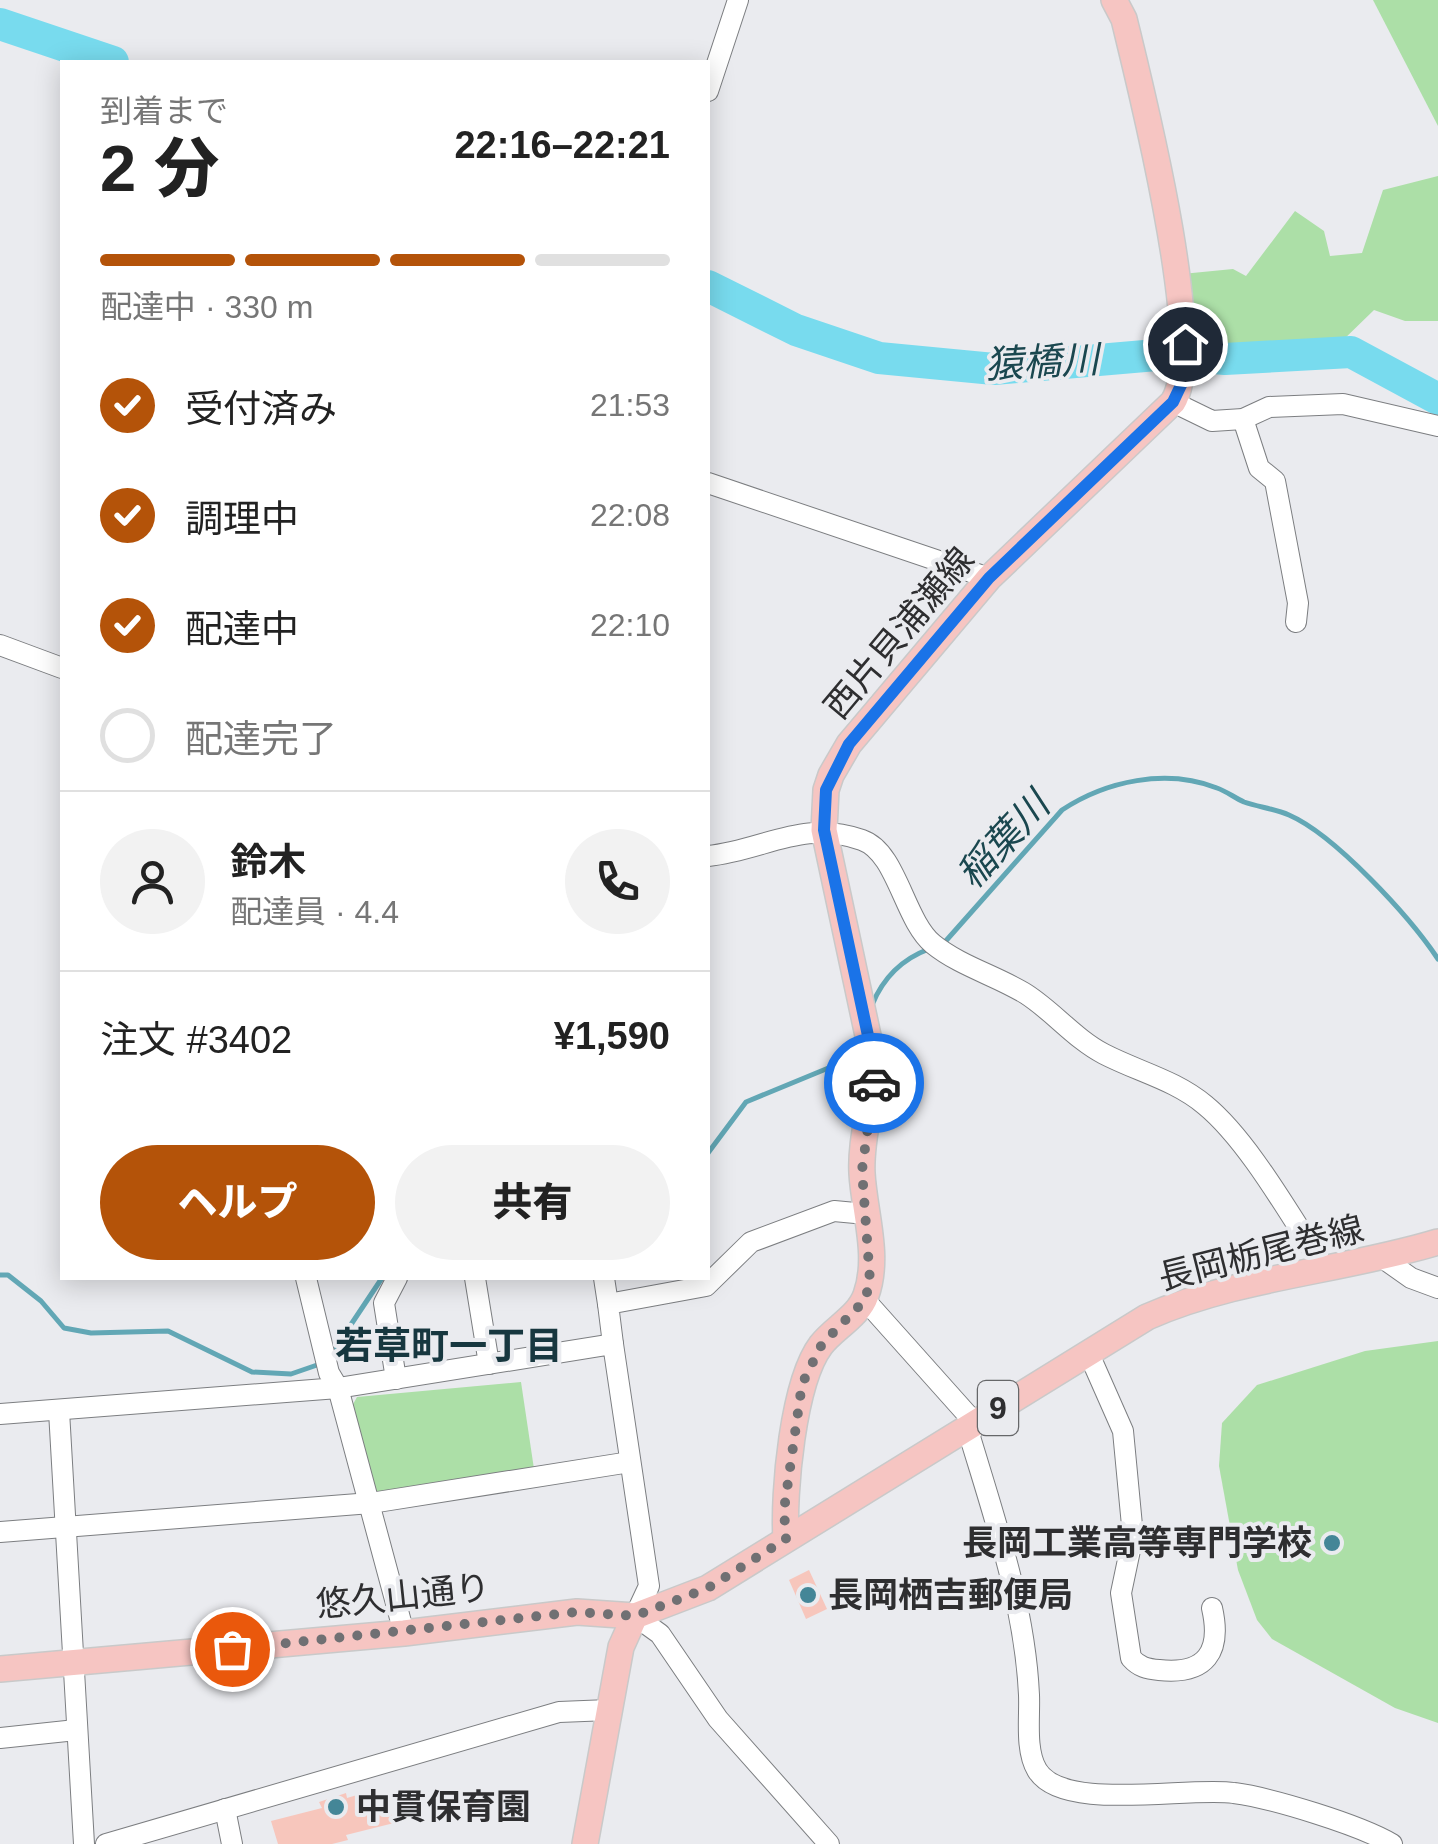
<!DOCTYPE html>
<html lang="ja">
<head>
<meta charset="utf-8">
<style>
  body { margin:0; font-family:Helvetica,"Noto Sans JP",sans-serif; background:#f2f2f2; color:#222; height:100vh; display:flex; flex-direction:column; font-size:38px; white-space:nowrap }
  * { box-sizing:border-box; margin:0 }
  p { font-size:32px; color:#767676 }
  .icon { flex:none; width:55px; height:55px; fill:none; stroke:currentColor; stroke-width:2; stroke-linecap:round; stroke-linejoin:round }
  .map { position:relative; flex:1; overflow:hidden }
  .sheet { position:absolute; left:60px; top:60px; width:650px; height:1220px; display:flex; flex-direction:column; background:#fff; border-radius:0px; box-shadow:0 5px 25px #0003 }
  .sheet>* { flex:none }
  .pin { position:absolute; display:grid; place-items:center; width:85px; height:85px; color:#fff; margin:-42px; border:5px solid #fff; border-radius:50%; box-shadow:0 2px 10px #0007 }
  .courier { position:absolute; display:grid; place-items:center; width:100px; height:100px; margin:-50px; border:8px solid #1a73e8; border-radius:50%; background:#fff; color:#222; box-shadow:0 2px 12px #0007 }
  .headline em { font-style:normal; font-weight:800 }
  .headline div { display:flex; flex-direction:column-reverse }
  .headline { display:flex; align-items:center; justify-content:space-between; height:170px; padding:0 40px }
  h1 { font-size:65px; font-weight:800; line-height:75px }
  .bar { display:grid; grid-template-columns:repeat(4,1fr); gap:15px 10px; align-content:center; height:120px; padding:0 40px }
  .bar i { height:12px; border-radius:8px; background:#e0e0e0 }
  .bar .on { background:#b45309 }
  .bar p { grid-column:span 4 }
  .line { display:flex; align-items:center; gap:25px; padding:0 40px; border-top:2px solid #e0e0e0 }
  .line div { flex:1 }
  .round { display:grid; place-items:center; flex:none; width:105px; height:105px; border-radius:52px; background:#f2f2f2 }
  ol { padding:0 40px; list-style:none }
  li { display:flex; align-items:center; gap:30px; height:110px }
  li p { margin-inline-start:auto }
  li .icon { padding:10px; border-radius:50%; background:#b45309; color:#fff; stroke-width:4 }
  li:last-child { color:#767676 }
  li i { width:55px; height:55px; border:5px solid #e0e0e0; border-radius:50% }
  .action { display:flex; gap:20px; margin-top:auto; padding:20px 40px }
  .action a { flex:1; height:115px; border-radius:60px; background:#b45309; color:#fff; font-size:40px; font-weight:800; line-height:115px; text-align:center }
  .action a+a { background:#f2f2f2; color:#222 }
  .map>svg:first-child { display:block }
  .green { fill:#acdfa7 }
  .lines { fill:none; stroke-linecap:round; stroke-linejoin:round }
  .stream { stroke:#62a7b5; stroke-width:5 }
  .river { stroke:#78dbee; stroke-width:32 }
  .building { fill:#f7c6bc }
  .minor-casing { stroke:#7c7e81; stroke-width:22 }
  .major-casing { stroke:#c9c9c9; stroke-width:28 }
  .minor { stroke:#fff; stroke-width:20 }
  .major { stroke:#f6c5c2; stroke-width:25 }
  .done { stroke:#707073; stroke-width:10; stroke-dasharray:0 18 }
  .route { stroke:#1a73e8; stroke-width:12 }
  .poi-dot { fill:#448697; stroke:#eaebef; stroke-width:4 }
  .labels { text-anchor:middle; stroke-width:8; stroke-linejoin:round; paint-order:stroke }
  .shield { fill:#eaebef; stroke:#666769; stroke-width:2.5 }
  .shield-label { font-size:32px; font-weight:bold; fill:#2e2e30 }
  .street-label { font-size:35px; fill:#2e2e30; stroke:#eaebef }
  .poi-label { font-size:35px; font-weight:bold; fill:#2e2e30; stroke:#eaebef; text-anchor:start }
  .water-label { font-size:38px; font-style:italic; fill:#1a474f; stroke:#eaebef }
  .neighbourhood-label { font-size:38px; font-weight:bold; fill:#17373f; stroke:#eaebef }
</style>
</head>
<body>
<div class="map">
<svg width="1438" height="1844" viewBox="0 0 1438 1844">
  <rect width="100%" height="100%" fill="#eaebef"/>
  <g class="green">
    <polygon points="1373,0 1438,0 1438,126"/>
    <polygon points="1438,176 1438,321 1405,321 1374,310 1339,344 1205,349 1192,331 1182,274 1233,269 1246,276 1295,211 1324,231 1330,256 1362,253 1383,190"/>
    <polygon points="1438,1341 1438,1723 1395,1708 1272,1639 1257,1620 1238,1570 1219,1466 1222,1423 1257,1385 1365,1351"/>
    <polygon points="521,1382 534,1469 377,1494 351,1408 357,1397"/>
  </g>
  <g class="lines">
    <g class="stream">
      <path d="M944,943l118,-133c44,-29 104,-42 155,-22 9,3 18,10 27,14 15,5 31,7 45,13 46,20 121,102 149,144"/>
      <path d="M872,1005c11,-27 30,-46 57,-56"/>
      <polyline points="708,1153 746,1102 843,1062 858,1044"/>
      <polyline points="0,1275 8,1275 41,1301 64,1328 91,1333 168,1331 252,1372 291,1374 320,1364"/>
      <polyline points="332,1353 382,1278"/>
    </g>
    <g class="river">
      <polyline points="0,24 113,62"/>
      <polyline points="708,286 796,330 879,358 994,369 1168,354 1225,359 1351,352 1438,399"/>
    </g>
  </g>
  <g class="building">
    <polygon points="809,1570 827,1609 806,1619 789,1580"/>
    <polygon points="346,1793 347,1798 357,1795 361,1804 386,1798 394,1823 346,1835 348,1840 332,1844 278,1844 271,1821 322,1808 319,1802"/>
  </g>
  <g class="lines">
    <g class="minor-casing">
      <g id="minor">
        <polyline points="708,91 738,0"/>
        <polyline points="1173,402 1212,421 1243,419 1269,407 1343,404 1438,426"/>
        <polyline points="1243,419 1259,468 1275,481 1298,603 1296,622"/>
        <polyline points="708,483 989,578"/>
        <polyline points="0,645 62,668"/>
        <path d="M708,856c57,-6 94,-37 154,-16 35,12 42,80 71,104 27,22 64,32 93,50 28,18 49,45 78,60 35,18 71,26 101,51 45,37 88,116 121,165"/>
        <polyline points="1384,1259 1411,1278 1438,1288"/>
        <polyline points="306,1278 329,1373 338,1388 404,1633"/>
        <polyline points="475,1278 489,1364"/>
        <polyline points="604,1278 608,1304"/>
        <path d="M865,1300l109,122 -4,15c25,83 55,170 59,258 1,22 -4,55 8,75 25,43 152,16 197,23 38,5 126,32 158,51"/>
        <polyline points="613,1344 608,1304 706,1286 751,1242 834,1211 866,1214"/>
        <path d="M1089,1354l34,77 10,105 -12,57 10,65c8,9 16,11 28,12 47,5 63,-18 53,-62"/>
        <polyline points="396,1379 384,1303 397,1278"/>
        <polyline points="59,1411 84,1844"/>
        <polyline points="0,1414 338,1388 613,1344 649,1586 635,1616 660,1634 718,1719 829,1844"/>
        <polyline points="0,1532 371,1503 630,1462"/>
        <polyline points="0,1738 76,1730"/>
        <polyline points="225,1809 232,1844"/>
        <polyline points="106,1844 559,1712 609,1710"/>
      </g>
    </g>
    <g class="major-casing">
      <g id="major">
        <path d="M786,1539c-3,-46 7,-157 35,-194 13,-17 38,-29 45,-50 14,-39 -2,-83 -4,-122 -2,-38 13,-76 11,-114l-49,-229 2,-40 5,-15 18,-31 140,-166 184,-176c34,-54 -32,-313 -49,-383l-10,-19"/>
        <polyline points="0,1669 404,1633 577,1612 635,1616"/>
        <path d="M585,1844l36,-197 14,-31 73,-28 439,-271c90,-40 196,-46 291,-75"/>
      </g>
    </g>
    <use href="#minor" class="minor"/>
    <use href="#major" class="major"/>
  </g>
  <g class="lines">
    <polyline class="done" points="232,1649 577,1612 635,1616 708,1588 786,1539 784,1510 802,1384 822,1344 865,1300 870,1281 862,1170 874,1083"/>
    <polyline class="route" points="874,1083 873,1059 824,830 826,790 849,744 989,578 1173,402 1183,381 1185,344"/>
  </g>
  <g class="poi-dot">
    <circle cx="1332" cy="1543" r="10"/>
    <circle cx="808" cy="1595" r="10"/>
    <circle cx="336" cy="1807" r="10"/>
  </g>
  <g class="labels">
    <rect class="shield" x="978" y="1381" width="40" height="54" rx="8"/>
    <g class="shield-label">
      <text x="998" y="1419">9</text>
    </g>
    <g class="street-label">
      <text transform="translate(899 633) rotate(-50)" y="12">西片貝浦瀬線</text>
      <text transform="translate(1261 1253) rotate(-14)" y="12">長岡栃尾巻線</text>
      <text transform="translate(403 1596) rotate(-6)" y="12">悠久山通り</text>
    </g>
    <g class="poi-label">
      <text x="1312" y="1555" text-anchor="end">長岡工業高等専門学校</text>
      <text x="828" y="1607">長岡栖吉郵便局</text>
      <text x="356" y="1819">中貫保育園</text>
    </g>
    <g class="water-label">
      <text transform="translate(1042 362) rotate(-3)" y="13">猿橋川</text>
      <text transform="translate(1003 840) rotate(-47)" y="13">稲葉川</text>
    </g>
    <g class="neighbourhood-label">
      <text x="449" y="1359">若草町一丁目</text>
    </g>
  </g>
</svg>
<div class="pin" style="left:232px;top:1649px;background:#ea580c"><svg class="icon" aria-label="bag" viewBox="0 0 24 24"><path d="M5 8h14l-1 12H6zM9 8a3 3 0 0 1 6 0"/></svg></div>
<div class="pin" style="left:1185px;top:344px;background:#1f2937"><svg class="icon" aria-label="home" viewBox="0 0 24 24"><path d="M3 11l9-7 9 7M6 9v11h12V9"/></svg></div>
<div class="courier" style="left:874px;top:1083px"><svg class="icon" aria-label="car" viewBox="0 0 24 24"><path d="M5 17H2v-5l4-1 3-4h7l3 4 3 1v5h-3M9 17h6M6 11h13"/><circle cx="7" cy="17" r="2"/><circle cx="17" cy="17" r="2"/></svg></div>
<section class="sheet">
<div class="headline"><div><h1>2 分</h1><p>到着まで</p></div><em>22:16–22:21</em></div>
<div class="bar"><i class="on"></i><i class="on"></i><i class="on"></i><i></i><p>配達中 · 330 m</p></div>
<ol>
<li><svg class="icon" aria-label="check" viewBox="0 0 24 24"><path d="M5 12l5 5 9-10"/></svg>受付済み<p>21:53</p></li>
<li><svg class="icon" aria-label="check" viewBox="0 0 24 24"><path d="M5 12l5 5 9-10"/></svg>調理中<p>22:08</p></li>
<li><svg class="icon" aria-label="check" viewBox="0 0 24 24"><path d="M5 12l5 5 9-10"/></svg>配達中<p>22:10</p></li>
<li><i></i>配達完了</li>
</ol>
<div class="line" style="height:180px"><a class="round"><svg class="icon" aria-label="person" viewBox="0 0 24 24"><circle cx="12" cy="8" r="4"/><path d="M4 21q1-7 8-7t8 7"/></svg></a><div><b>鈴木</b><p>配達員 · 4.4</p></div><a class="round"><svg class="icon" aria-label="phone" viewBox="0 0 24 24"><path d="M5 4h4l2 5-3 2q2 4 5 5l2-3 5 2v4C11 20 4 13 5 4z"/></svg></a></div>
<div class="line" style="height:130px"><div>注文 #3402</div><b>¥1,590</b></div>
<div class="action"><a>ヘルプ</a><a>共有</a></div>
</section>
</div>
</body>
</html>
